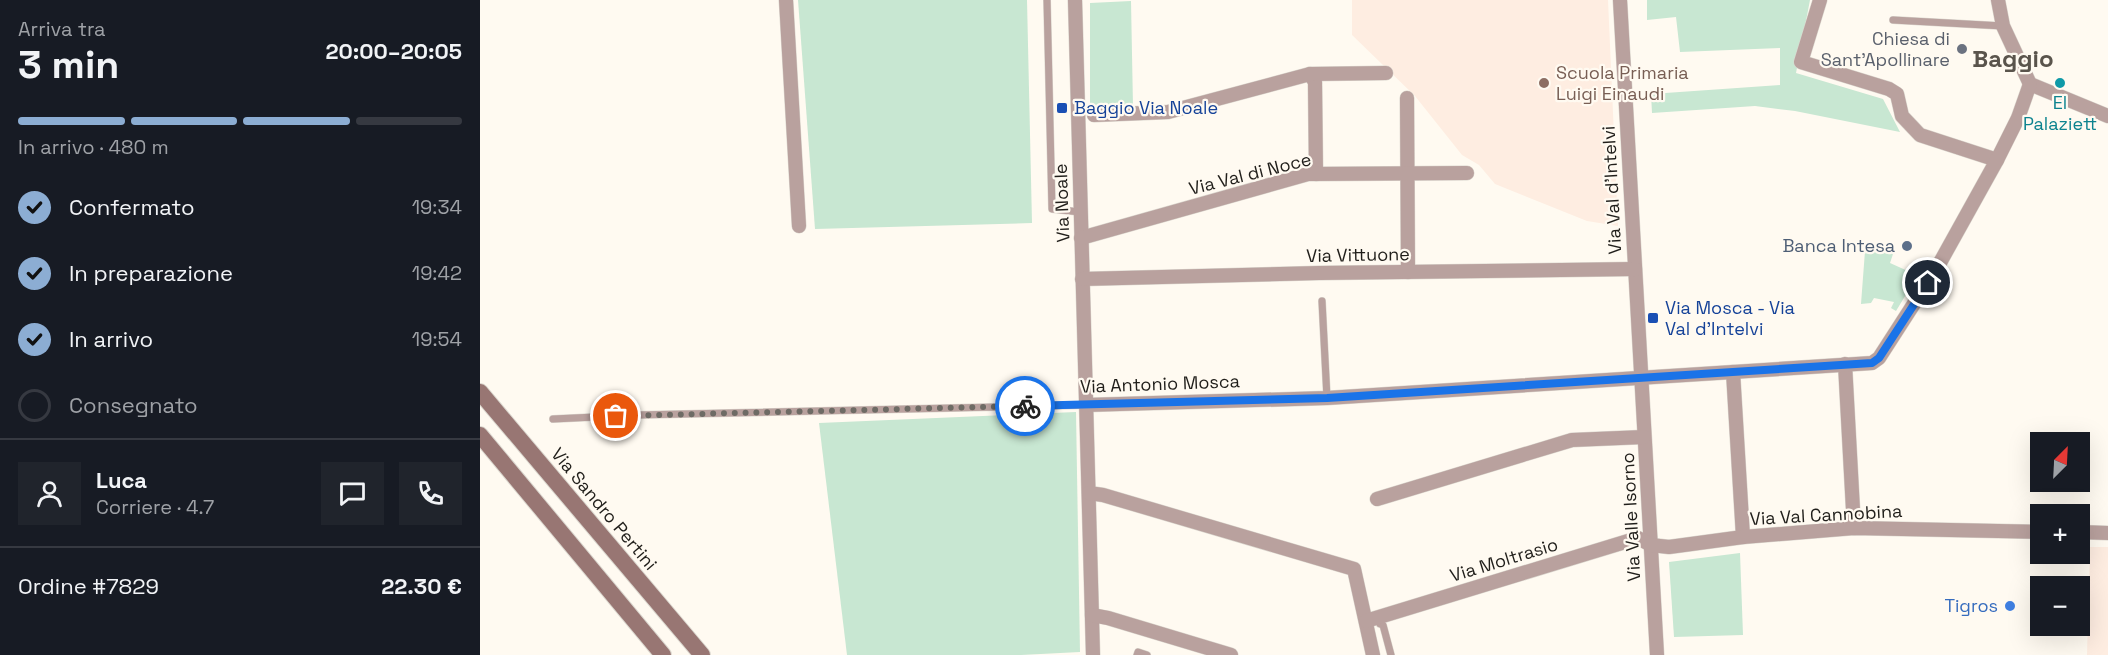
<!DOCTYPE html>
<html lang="it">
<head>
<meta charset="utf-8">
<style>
  body { margin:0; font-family:"Space Grotesk",sans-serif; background:#20242c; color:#f1f3f6; height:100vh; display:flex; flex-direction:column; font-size:22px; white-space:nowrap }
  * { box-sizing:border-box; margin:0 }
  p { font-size:20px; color:#9ea1a6 }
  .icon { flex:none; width:33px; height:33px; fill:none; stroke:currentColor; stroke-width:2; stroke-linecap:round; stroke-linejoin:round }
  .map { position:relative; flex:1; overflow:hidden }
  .side { display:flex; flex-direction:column; background:#171b24; width:480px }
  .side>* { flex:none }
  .needle { width:39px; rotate:24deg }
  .fabs { position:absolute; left:1550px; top:432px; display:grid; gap:12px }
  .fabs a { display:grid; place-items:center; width:60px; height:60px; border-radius:0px; background:#171b24; box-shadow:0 6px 24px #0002; font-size:30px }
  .pin { position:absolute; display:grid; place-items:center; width:51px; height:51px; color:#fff; margin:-26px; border:3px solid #fff; border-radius:50%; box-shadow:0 2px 6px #0007 }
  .courier { position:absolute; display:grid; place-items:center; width:60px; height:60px; margin:-30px; border:4px solid #1a73e8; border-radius:50%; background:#fff; color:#222; box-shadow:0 2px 8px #0007 }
  .overview em { font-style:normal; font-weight:700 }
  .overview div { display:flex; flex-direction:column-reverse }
  .overview { display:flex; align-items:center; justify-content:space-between; height:102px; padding:0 18px }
  h1 { font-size:39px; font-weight:700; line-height:45px }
  .bar { display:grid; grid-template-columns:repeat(4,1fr); gap:9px 6px; align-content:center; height:72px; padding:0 18px }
  .bar i { height:8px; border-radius:4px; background:#363941 }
  .bar .on { background:#8cadd3 }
  .bar p { grid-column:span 4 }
  .line { display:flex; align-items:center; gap:15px; padding:0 18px; border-top:2px solid #363941 }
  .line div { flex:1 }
  .round { display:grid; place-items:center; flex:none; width:63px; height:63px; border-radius:0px; background:#20242c }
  ol { padding:0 18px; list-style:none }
  li { display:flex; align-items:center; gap:18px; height:66px }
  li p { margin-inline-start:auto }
  li .icon { padding:6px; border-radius:50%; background:#8cadd3; color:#111; stroke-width:4 }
  li:last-child { color:#9ea1a6 }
  li i { width:33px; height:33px; border:3px solid #363941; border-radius:50% }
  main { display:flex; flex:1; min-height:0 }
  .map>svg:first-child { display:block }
  .education { fill:#feede1 }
  .green { fill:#c8e7d2 }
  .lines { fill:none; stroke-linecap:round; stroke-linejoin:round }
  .service-casing { stroke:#dbd7cf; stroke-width:8 }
  .minor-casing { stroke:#dbd7cf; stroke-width:15 }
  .secondary-casing { stroke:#dbd7cf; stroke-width:18 }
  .service { stroke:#b9a19e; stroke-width:7 }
  .minor { stroke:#b9a19e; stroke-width:14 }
  .secondary { stroke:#987673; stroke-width:16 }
  .done { stroke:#6e6b65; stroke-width:6; stroke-dasharray:0 10.8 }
  .route { stroke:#1a73e8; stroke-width:8 }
  .worship-dot { fill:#6b7280; stroke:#fffaf1; stroke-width:2 }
  .education-dot { fill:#8d6e63; stroke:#fffaf1; stroke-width:2 }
  .culture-dot { fill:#0f9aa8; stroke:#fffaf1; stroke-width:2 }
  .transit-dot { fill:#1a4fb4; stroke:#fffaf1; stroke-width:2 }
  .service-dot { fill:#5c6f8a; stroke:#fffaf1; stroke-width:2 }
  .shop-dot { fill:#3f7fe0; stroke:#fffaf1; stroke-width:2 }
  .labels { text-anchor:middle; stroke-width:4.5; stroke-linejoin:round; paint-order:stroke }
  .worship-label { font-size:18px; fill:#5b616d; stroke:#fffaf1; text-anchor:end }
  .education-label { font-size:18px; fill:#785e54; stroke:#fffaf1; text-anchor:start }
  .culture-label { font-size:18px; fill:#0d838f; stroke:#fffaf1 }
  .transit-label { font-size:18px; fill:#164399; stroke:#fffaf1; text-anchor:start }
  .street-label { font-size:18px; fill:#201e1a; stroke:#fffaf1 }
  .service-label { font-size:18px; fill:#4e5e75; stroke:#fffaf1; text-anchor:end }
  .shop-label { font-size:18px; fill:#366cbe; stroke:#fffaf1; text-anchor:end }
  .district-label { font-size:24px; font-weight:bold; fill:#5a544c; stroke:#fffaf1 }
</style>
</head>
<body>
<main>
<section class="side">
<div class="overview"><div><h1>3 min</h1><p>Arriva tra</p></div><em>20:00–20:05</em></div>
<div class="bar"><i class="on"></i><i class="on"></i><i class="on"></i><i></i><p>In arrivo · 480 m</p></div>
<ol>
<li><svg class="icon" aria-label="check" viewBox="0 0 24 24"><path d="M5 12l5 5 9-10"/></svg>Confermato<p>19:34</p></li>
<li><svg class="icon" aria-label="check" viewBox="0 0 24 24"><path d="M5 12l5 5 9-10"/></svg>In preparazione<p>19:42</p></li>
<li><svg class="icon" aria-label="check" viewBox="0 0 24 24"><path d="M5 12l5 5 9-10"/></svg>In arrivo<p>19:54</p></li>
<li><i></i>Consegnato</li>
</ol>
<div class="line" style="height:108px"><a class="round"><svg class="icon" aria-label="person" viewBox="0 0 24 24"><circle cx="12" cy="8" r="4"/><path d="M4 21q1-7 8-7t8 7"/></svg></a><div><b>Luca</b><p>Corriere · 4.7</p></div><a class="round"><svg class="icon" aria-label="chat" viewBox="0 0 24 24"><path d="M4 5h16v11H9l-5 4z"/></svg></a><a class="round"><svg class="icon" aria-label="phone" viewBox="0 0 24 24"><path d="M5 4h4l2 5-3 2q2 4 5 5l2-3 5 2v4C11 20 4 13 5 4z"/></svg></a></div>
<div class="line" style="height:78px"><div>Ordine #7829</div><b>22.30 €</b></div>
</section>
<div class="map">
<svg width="1628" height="655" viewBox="0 0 1628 655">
  <rect width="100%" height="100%" fill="#fffaf1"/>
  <g class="education">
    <polygon points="872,0 1128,0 1138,226 1107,221 1015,184 999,165 982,155 935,96 872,35"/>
    <polygon points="1610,547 1628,547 1628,655 1607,655"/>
  </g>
  <g class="green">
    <polygon points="318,0 547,0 552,223 335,229"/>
    <polygon points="1167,0 1330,0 1316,73 1403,99 1420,132 1315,111 1275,106 1172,113 1171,94 1300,85 1300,48 1200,52 1196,17 1167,20"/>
    <polygon points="651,1 653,107 610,108 610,3"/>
    <polygon points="1394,246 1401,247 1413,254 1410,263 1430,272 1434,264 1442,268 1416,311 1411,308 1414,302 1394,298 1391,303 1381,304 1385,251"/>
    <polygon points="596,412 600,652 541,655 367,655 339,423"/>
    <polygon points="1260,553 1263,635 1194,637 1189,562"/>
  </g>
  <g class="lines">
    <g class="service-casing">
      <g id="service">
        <polyline points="567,0 572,209 600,212"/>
        <polyline points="1413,20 1523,26"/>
        <polyline points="842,301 847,398"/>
        <polyline points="73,419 157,415 606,405"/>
        <polyline points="900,624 903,625 911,655"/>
        <polyline points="657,655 658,652 667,655"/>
      </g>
    </g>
    <g class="minor-casing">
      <g id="minor">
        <polyline points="306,0 319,226"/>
        <polyline points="595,0 613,655"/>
        <polyline points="1140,0 1177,655"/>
        <polyline points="1340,0 1321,62 1409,89 1417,94 1422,116 1440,135 1517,160"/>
        <polyline points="1518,0 1523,26 1550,84"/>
        <polyline points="830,74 835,82 836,174"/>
        <polyline points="1550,84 1628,116"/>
        <polyline points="927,98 928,272"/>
        <polyline points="614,115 688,112 830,74 906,73"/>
        <polyline points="601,238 828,174 987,173"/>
        <polyline points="602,279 839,273 1155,269"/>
        <polyline points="1365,364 1374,528"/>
        <polyline points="1253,372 1263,537"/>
        <polyline points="606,405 847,398 1392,363 1399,358 1457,268 1517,160 1538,118 1550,84"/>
        <polyline points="609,493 623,495 874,569 893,655"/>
        <polyline points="897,499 1092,440 1164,437"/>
        <polyline points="1599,532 1628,533"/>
        <polyline points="612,615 628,618 751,655"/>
        <polyline points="886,621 1158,538 1171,545 1189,547 1263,537 1374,528 1560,532"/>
      </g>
    </g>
    <g class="secondary-casing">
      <g id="secondary">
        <polyline points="0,392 222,655"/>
        <polyline points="0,435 183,655"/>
      </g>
    </g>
    <use href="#service" class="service"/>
    <use href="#minor" class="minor"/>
    <use href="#secondary" class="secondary"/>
  </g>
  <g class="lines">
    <polyline class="done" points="136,416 545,406"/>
    <polyline class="route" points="545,406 847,398 1392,363 1399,358 1448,283"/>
  </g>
  <circle class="worship-dot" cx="1482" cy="49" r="6"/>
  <circle class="education-dot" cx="1064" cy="83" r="6"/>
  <circle class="culture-dot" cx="1580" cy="83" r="6"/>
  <g class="transit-dot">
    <rect x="576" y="102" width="12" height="12" rx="3"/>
    <rect x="1167" y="312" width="12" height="12" rx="3"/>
  </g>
  <circle class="service-dot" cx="1427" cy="246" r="6"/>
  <circle class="shop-dot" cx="1530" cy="606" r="6"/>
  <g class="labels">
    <g class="worship-label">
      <text x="1470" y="45">Chiesa di<tspan x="1470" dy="21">Sant'Apollinare</tspan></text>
    </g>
    <g class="education-label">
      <text x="1076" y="79">Scuola Primaria<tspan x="1076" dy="21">Luigi Einaudi</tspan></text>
    </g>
    <g class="culture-label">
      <text x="1580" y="109">El<tspan x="1580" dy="21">Palaziett</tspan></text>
    </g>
    <g class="transit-label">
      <text x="594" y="114">Baggio Via Noale</text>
      <text x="1185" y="314">Via Mosca - Via<tspan x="1185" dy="21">Val d'Intelvi</tspan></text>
    </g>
    <g class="street-label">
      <text transform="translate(770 174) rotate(-14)" y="6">Via Val di Noce</text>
      <text transform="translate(1132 190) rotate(-93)" y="6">Via Val d'Intelvi</text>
      <text transform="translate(582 203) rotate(-92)" y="6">Via Noale</text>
      <text transform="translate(878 255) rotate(-1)" y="6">Via Vittuone</text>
      <text transform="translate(680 384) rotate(-2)" y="6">Via Antonio Mosca</text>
      <text transform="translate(124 509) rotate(50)" y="6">Via Sandro Pertini</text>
      <text transform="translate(1346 515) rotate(-3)" y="6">Via Val Cannobina</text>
      <text transform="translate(1151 517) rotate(-93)" y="6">Via Valle Isorno</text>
      <text transform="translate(1024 560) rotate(-17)" y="6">Via Moltrasio</text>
    </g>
    <g class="service-label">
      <text x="1415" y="252">Banca Intesa</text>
    </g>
    <g class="shop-label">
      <text x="1518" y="612">Tigros</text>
    </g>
    <g class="district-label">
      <text x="1533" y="67">Baggio</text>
    </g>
  </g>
</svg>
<div class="fabs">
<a><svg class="needle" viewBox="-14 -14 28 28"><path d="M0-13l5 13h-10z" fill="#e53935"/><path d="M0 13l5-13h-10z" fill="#9ea1a6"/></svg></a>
<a>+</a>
<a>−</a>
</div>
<div class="pin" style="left:136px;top:416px;background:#ea580c"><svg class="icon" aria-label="bag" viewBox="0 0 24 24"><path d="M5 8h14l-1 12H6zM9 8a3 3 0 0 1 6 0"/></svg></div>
<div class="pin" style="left:1448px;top:283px;background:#1f2937"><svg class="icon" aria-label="home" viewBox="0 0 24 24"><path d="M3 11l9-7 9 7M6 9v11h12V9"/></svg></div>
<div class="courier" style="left:545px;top:406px"><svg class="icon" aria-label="bike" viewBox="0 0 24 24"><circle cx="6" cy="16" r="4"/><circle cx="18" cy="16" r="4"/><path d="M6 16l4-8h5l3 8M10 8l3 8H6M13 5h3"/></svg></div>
</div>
</main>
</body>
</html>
